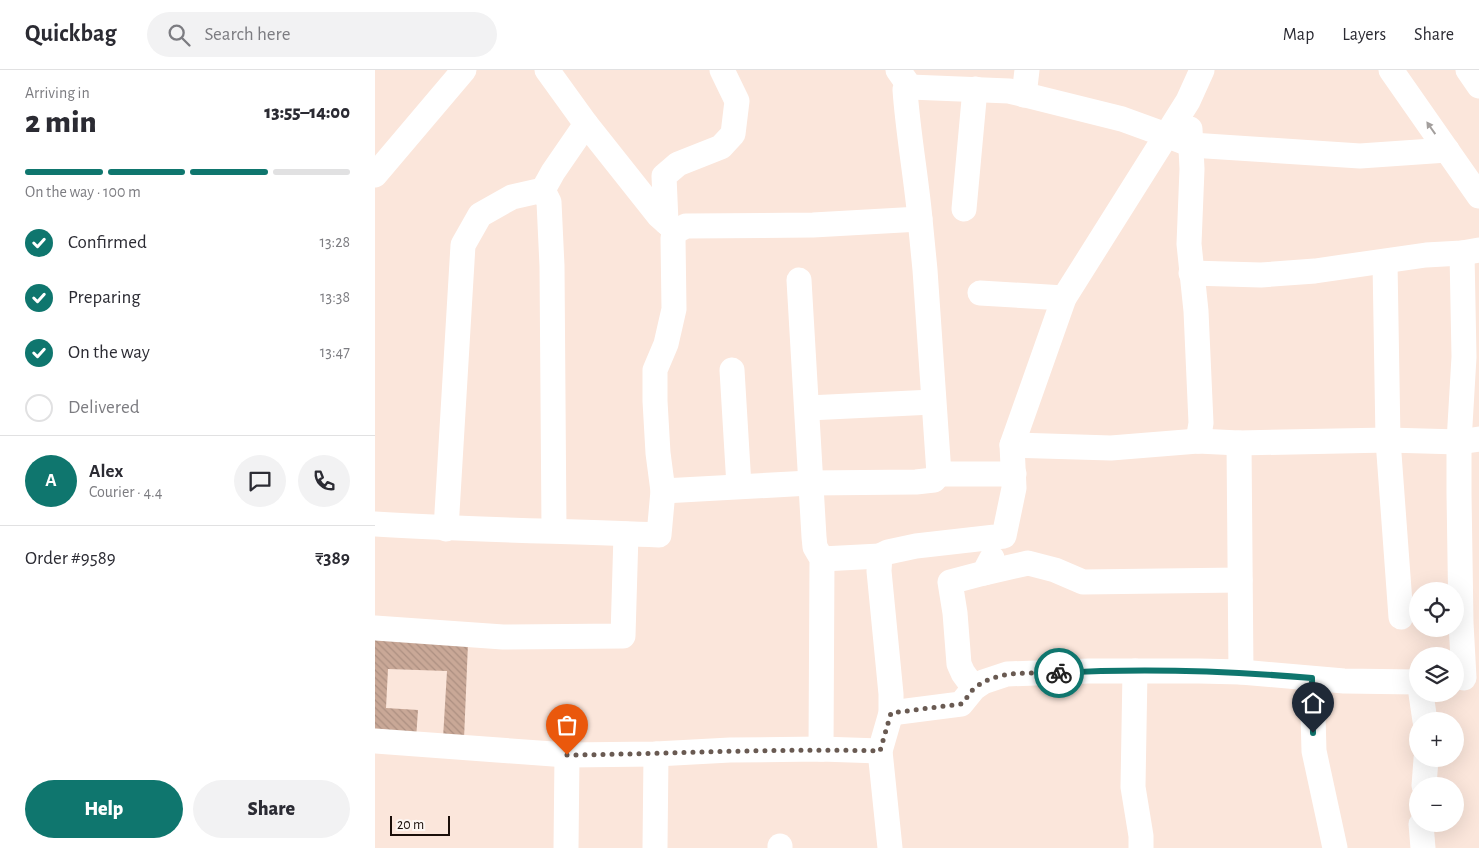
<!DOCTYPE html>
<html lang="en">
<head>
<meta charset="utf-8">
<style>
  body { margin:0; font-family:"Alegreya Sans",sans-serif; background:#f2f2f3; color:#2b2b33; height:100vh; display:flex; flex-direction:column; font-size:19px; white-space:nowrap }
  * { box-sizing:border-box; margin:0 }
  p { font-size:16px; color:#7c7c81 }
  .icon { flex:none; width:28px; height:28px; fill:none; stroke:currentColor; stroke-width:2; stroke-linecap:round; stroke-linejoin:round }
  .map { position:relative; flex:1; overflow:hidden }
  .drawer { display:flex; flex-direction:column; background:#fff; width:375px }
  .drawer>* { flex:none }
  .tools { position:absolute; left:1034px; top:512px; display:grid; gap:10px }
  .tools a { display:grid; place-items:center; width:55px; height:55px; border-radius:50%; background:#fff; box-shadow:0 5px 20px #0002; font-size:25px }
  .scale { position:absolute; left:15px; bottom:12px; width:60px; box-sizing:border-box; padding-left:5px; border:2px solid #1a0e09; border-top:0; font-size:14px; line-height:18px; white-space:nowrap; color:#1a0e09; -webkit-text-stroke:4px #fdf6f2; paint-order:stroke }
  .pin { position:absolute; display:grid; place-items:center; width:42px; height:42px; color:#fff; margin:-51px -21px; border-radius:50% 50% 50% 0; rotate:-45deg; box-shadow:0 0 5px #0007 }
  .pin .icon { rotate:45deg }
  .courier { position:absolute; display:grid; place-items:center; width:50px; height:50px; margin:-25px; border:4px solid #0f766e; border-radius:50%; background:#fff; color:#222; box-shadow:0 1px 6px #0007 }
  .headline em { font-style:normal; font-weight:800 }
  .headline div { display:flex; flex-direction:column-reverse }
  .headline { display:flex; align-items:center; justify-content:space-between; height:85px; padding:0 25px }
  h1 { font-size:32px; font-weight:800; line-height:38px }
  .bar { display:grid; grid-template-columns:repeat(4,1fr); gap:8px 5px; align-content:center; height:60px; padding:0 25px }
  .bar i { height:6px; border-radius:4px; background:#e1e1e2 }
  .bar .selected { background:#0f766e }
  .bar p { grid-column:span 4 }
  .line { display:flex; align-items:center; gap:12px; padding:0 25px; border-top:1px solid #e1e1e2 }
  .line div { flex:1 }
  .round { display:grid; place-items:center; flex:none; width:52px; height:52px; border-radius:26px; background:#f2f2f3 }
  ol { padding:0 25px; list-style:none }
  li { display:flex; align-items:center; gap:15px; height:55px }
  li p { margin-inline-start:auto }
  li .icon { padding:5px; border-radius:50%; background:#0f766e; color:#fff; stroke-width:4 }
  li:last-child { color:#7c7c81 }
  li i { width:28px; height:28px; border:2px solid #e1e1e2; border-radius:50% }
  .action { display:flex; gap:10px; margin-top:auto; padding:10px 25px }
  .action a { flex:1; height:58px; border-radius:30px; background:#0f766e; color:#fff; font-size:20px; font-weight:800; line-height:58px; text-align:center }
  .action a+a { background:#f2f2f3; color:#2b2b33 }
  header { display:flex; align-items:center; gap:30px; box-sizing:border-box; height:70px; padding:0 25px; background:#fff; border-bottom:1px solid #e1e1e2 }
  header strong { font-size:24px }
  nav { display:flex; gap:28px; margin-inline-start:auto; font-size:18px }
  .search { width:350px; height:45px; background:#f2f2f3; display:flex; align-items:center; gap:12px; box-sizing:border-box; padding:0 18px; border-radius:28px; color:#7c7c81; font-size:19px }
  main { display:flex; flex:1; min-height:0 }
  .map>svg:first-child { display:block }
  .building { fill:url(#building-back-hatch) }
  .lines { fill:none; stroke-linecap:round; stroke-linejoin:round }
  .minor { stroke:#fff; stroke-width:25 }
  .oneway { fill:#a39f9d }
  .done { stroke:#695a52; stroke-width:5; stroke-dasharray:0 9 }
  .route { stroke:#0f766e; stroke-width:6 }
</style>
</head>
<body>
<header>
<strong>Quickbag</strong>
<div class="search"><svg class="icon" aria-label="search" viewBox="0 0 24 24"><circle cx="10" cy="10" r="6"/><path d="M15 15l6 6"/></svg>Search here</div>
<nav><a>Map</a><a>Layers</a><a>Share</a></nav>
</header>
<main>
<section class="drawer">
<div class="headline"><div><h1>2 min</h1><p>Arriving in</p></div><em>13:55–14:00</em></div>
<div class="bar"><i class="selected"></i><i class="selected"></i><i class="selected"></i><i></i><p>On the way · 100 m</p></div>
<ol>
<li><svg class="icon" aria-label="check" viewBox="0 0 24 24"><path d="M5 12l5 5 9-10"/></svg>Confirmed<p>13:28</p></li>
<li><svg class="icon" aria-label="check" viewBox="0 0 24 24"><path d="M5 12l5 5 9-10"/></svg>Preparing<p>13:38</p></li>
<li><svg class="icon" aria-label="check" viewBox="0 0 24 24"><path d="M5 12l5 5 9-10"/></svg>On the way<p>13:47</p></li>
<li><i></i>Delivered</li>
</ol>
<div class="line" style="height:90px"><b class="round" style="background:#0f766e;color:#fff">A</b><div><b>Alex</b><p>Courier · 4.4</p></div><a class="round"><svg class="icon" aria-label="chat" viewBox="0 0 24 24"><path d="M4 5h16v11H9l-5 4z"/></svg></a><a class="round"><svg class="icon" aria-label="phone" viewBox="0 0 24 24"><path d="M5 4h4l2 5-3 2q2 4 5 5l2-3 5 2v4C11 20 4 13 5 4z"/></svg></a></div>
<div class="line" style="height:65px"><div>Order #9589</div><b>₹389</b></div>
<div class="action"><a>Help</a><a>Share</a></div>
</section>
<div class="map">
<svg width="1104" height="778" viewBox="0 0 1104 778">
  <defs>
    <pattern id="building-back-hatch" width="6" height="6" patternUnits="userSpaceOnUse" patternTransform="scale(1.25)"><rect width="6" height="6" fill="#c9a897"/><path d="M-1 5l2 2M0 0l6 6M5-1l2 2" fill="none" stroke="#ac8f81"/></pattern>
  </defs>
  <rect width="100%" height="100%" fill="#fbe6db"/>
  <polygon class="building" points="0,568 93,573 89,669 68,668 72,601 13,599 11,638 43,640 41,669 0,666"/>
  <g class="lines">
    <g class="minor">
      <path d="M172,0l39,54 73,92 17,15 10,-5 127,-1 107,-6c-4,-43 -12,-86 -15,-129l5,-3"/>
      <polyline points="523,0 535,17 634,21 747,49 791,65 816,75 985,86 1072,80"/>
      <polyline points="1016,0 1104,126"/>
      <polyline points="1093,0 1104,16"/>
      <polyline points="649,25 652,0"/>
      <polyline points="815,59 817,99 814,174 821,241 826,353 823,371"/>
      <polyline points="0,105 89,0"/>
      <polyline points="168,120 174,132 177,196 179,460"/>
      <polyline points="589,139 600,19"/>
      <polyline points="291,152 289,106 303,94 346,77 358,64 362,31 347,0"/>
      <polyline points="1087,183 1089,287 1084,372 1084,423 1086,553 1089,608"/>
      <polyline points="1010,192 1013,370 1026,547"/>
      <polyline points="816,203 886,205 940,201 1051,185 1087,183 1104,180"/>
      <polyline points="424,210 439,467 440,477 447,489 446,679"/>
      <polyline points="605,223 689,228"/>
      <polyline points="357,300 364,416"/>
      <polyline points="433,338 558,332"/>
      <polyline points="864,373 866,602"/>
      <polyline points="637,375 736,378 823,371 864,373 1013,370 1084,372 1104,369"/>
      <polyline points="564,404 639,404"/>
      <polyline points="288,421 435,413 541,412 559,410 564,404 550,200 545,149"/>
      <path d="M0,454c95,6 190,7 284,11l4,-44 -5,-38 -3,-52v-31l11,-26 8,-35 -1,-71 3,-7"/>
      <polyline points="71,459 88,175 105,145 137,127 168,120 178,102 211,54"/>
      <polyline points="447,489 505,486"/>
      <polyline points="609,503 653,493 680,500 708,512 865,510"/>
      <polyline points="0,558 128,567 248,566 251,464"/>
      <polyline points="760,601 758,717 766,766 766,778"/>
      <polyline points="937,609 939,681 960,778"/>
      <polyline points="599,618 588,603 584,594 580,543 575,512 609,503 617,488"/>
      <polyline points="1046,624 1050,651"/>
      <polyline points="516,643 586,634 599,618 608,612 632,604 714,601 824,601 866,602 969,611 1042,612"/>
      <polyline points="0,671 192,685 281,684 355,680 446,679 505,681"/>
      <polyline points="1049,716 1051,689"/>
      <polyline points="1046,754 1048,778"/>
      <polyline points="405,776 405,778"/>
      <polyline points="191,778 192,685"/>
      <polyline points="280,778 281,684"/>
      <polyline points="515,778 505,681 516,643 516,624 504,501 505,486 513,482 541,476 629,466 639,418 637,375 689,228 813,31 827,0"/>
    </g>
  </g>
  <defs><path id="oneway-solid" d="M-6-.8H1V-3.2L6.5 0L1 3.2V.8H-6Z" transform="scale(1.25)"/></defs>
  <use class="oneway" href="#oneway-solid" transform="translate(1056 58) rotate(-125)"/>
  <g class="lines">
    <path class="done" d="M192,685c104,-1 208,-7 313,-4l11,-38 70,-9c6,-5 9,-13 15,-17 24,-18 55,-13 83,-14"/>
    <path class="route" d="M684,603c84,-5 169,-2 253,5l1,55"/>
  </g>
</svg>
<div class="tools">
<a><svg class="icon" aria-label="locate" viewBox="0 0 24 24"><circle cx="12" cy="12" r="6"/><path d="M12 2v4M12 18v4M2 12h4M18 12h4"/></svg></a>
<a><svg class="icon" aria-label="layers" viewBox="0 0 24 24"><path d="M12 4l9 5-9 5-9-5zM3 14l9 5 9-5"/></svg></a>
<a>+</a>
<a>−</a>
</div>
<div class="scale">20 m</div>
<div class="pin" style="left:192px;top:685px;background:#ea580c"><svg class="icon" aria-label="bag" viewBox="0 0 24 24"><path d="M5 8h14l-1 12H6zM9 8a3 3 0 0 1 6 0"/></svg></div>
<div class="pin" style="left:938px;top:663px;background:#1f2937"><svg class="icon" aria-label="home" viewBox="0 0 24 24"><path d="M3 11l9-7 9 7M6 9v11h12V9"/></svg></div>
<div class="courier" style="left:684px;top:603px"><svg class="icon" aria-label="bike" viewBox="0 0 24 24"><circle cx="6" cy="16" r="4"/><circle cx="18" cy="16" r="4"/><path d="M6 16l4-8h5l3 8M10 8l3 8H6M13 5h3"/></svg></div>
</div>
</main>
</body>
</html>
